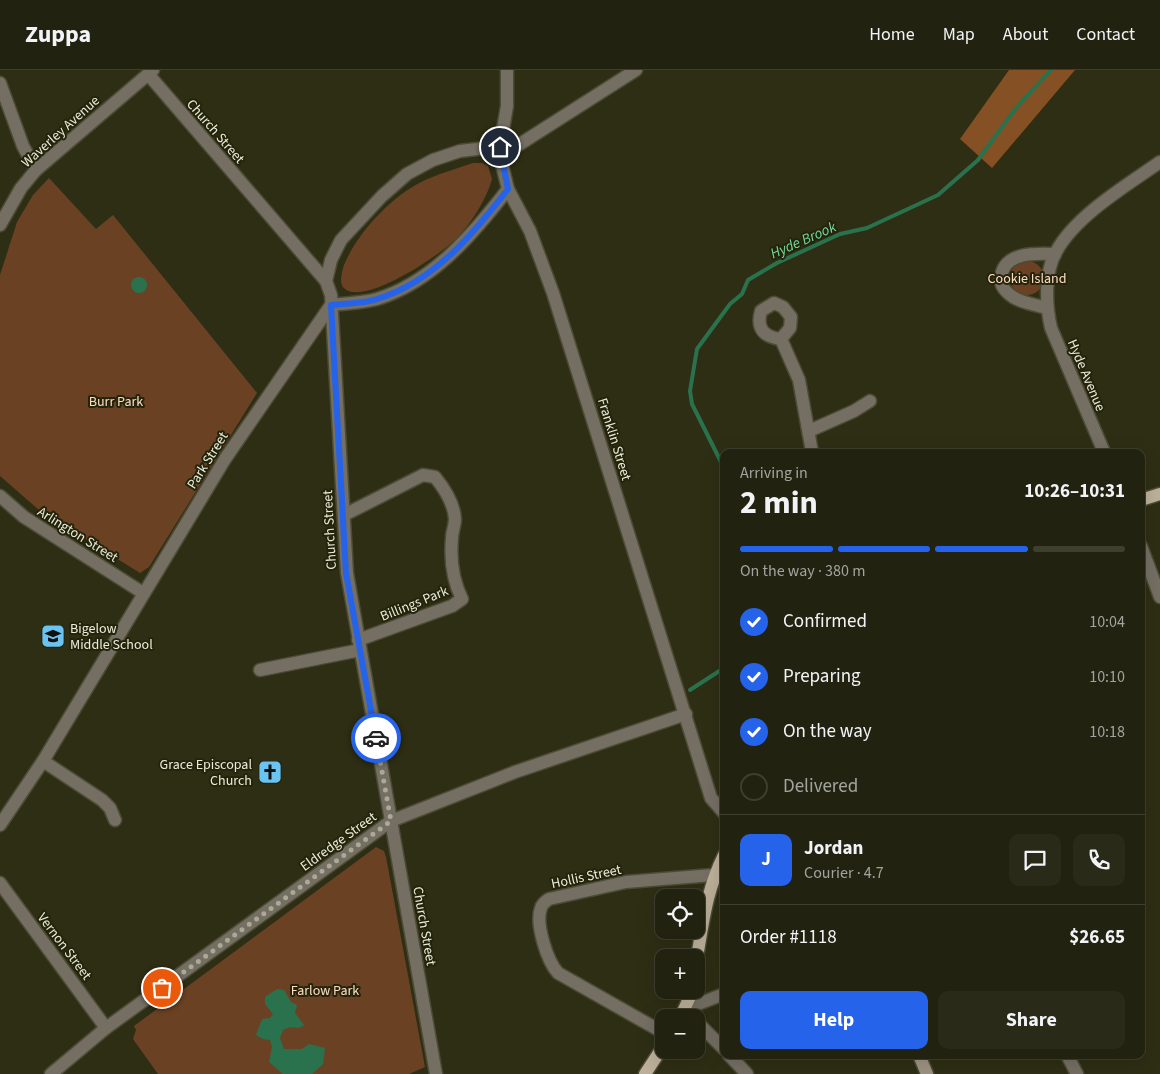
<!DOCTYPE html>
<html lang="en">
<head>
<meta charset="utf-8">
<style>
  body { margin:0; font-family:"Source Sans 3",sans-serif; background:#2a2a19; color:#f1f3f6; height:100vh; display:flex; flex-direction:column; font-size:19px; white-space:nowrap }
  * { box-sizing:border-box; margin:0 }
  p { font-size:16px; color:#a2a49f }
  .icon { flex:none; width:28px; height:28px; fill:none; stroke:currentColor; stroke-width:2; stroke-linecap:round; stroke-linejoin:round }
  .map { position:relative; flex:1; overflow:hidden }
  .side { position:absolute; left:720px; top:379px; width:425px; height:610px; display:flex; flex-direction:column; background:#222210; border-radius:10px; box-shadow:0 5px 20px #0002,0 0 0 1px #3f3f30 }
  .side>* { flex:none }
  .controls { position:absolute; left:655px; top:819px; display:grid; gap:10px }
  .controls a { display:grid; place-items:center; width:50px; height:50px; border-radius:10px; background:#222210; box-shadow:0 5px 20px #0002,0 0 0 1px #3f3f30; font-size:25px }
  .pin { position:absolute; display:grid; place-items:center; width:42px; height:42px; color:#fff; margin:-21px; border:2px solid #fff; border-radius:50%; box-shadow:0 1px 5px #0007 }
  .courier { position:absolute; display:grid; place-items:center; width:50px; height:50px; margin:-25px; border:4px solid #2563eb; border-radius:50%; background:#fff; color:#222; box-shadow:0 1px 6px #0007 }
  .head em { font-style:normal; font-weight:700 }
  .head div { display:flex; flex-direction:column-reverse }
  .head { display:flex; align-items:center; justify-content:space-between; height:85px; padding:0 20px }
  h1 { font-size:32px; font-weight:700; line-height:38px }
  .bar { display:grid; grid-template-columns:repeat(4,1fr); gap:8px 5px; align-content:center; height:60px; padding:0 20px }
  .bar i { height:6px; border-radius:4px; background:#3f3f30 }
  .bar .selected { background:#2563eb }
  .bar p { grid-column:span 4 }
  .line { display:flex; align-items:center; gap:12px; padding:0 20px; border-top:1px solid #3f3f30 }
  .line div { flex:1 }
  .round { display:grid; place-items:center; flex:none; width:52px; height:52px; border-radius:10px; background:#2a2a19 }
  ol { padding:0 20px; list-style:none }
  li { display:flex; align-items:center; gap:15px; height:55px }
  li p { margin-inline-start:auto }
  li .icon { padding:5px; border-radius:50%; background:#2563eb; color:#fff; stroke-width:4 }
  li:last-child { color:#a2a49f }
  li i { width:28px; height:28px; border:2px solid #3f3f30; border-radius:50% }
  .button { display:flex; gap:10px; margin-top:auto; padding:10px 20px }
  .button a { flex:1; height:58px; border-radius:10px; background:#2563eb; color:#fff; font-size:20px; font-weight:700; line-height:58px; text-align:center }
  .button a+a { background:#2a2a19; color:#f1f3f6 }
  header { display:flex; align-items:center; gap:30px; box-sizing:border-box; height:70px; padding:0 25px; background:#222210; border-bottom:1px solid #3f3f30 }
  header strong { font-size:24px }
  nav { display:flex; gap:28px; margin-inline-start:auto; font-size:18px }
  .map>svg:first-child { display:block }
  .green { fill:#6a4223 }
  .forest { fill:#855023 }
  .water { fill:#2a724d }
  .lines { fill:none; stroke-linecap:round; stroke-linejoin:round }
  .stream { stroke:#2a724d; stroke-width:4 }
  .minor-casing { stroke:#4c4c35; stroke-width:15 }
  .tertiary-casing { stroke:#4c4c35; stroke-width:15 }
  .secondary-casing { stroke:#4c4c35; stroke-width:15 }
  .primary-casing { stroke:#4c4c35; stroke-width:15 }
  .minor { stroke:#746e63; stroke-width:12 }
  .tertiary { stroke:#746e63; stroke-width:12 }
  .secondary { stroke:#9d9382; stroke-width:12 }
  .primary { stroke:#bcb09a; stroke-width:12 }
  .done { stroke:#a9a996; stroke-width:5; stroke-dasharray:0 9 }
  .route { stroke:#2563eb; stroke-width:6 }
  .labels { text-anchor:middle; stroke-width:4; stroke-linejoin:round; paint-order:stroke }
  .street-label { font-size:14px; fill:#ebebdc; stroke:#24240b }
  .park-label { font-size:14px; fill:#fddbc3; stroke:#24240b }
  .poi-label { font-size:14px; fill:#ebebdc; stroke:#24240b; text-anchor:start }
  .water-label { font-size:15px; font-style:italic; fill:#74d7a0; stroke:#24240b }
</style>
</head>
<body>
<header>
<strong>Zuppa</strong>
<nav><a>Home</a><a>Map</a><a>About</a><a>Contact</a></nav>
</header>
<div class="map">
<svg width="1160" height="1004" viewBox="0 0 1160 1004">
  <rect width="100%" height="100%" fill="#2e2e15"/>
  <g class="green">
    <path d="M473,93h9l6,3 4,13c-5,19 -19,41 -32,56 -15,17 -94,71 -115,54 -7,-5 -3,-17 -1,-24 14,-34 52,-74 86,-87 14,-6 29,-10 43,-15z"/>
    <polygon points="49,108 96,159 113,145 257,323 149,497 140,503 39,440 0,406 0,205 17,152 33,125"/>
    <circle cx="1027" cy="208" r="17"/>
    <polygon points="376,777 384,781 386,787 425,997 409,1004 158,1004 133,969 136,960 134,956"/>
  </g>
  <polygon class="forest" points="1009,0 1075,0 992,98 960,69"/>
  <g class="water">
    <circle cx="139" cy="215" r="8"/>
    <polygon points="277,919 284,920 291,932 297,935 295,943 304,955 299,958 290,957 283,960 280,968 284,979 302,979 309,974 325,978 323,994 312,1004 283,1004 269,992 272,977 270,970 263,969 256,965 262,949 270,948 273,944 265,934 265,927"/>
  </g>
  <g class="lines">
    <g class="stream">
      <polyline points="724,398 692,334 690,321 697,279 730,234 742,224 748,210 777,193 840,164 867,158 938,125 978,90 1016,38 1051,0"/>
      <polyline points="690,620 724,598"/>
    </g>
    <g class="minor-casing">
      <g id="minor">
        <polyline points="507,0 507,36 500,77 503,99 508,119 530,161 553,223 711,728 724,743"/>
        <polyline points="148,4 326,211 331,225 347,503 436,1004"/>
        <polyline points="0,13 23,76 36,100"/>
        <polyline points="326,211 331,190 341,170 382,126 407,104 433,90 460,81 520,74 636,0"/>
        <path d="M774,233l9,4 8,10 -1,11 -9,11c-17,-2 -25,-10 -20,-28z"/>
        <path d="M1047,238c-11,-3 -25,-5 -34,-11 -6,-4 -13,-11 -12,-19 2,-26 34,-25 54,-24"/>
        <polyline points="781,269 799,310 812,382"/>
        <polyline points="809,361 854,341 870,331"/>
        <path d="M1104,382l-53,-124c-5,-22 -7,-55 5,-76 19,-36 71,-67 104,-90"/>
        <polyline points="0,426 24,447 143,523"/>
        <path d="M344,445l79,-40 12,2c9,11 19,27 20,42 0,6 -3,13 -3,19 -2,22 0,41 10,61l-10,7 -94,34"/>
        <polyline points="1141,476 1160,527"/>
        <polyline points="260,600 360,580"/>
        <polyline points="43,691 102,730 110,738 115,750"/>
        <path d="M0,755l43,-64 182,-302 106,-154c15,-2 32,-2 46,-6 56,-17 97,-66 131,-110"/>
        <polyline points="0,813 106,958"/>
        <polyline points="693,948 685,939 724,924"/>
        <polyline points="696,951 724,979"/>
        <path d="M664,963l-106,-60c-11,-12 -23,-50 -17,-65 1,-4 5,-7 8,-9l77,-17 87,-7"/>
        <polyline points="729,985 747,1004"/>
        <polyline points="1067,985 1077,1004"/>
        <polyline points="51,1004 106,958 391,751 515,702 686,644"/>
      </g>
    </g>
    <g class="tertiary-casing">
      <polyline id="tertiary" points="0,155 21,118 36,100 153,0"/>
    </g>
    <g class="secondary-casing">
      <polyline id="secondary" points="919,985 927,1004"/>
    </g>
    <g class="primary-casing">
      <g id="primary">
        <polyline points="1141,430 1160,424"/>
        <path d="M696,893c7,-39 10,-72 28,-108"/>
        <polyline points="680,948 693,920"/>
        <polyline points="645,1004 664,975"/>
      </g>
    </g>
    <use href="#minor" class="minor"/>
    <use href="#tertiary" class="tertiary"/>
    <use href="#secondary" class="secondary"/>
    <use href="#primary" class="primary"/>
  </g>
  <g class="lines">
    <polyline class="done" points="162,918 391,751 376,668"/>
    <path class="route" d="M376,668l-30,-165 -15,-268c15,-2 32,-1 46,-6 57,-17 97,-66 131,-110l-8,-42"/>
  </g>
  <defs>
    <g id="school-square" transform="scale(1.25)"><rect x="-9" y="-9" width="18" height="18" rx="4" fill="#6ac3f1" stroke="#24240b"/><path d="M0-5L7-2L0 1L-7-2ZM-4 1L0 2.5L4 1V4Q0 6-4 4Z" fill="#111"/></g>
    <g id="church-square" transform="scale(1.25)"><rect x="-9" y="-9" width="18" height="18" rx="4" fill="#6ac3f1" stroke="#24240b"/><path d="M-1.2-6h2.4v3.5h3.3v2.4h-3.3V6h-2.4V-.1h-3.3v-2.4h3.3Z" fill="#111"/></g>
  </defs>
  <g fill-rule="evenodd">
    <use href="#school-square" x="53" y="566"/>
    <use href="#church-square" x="270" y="702"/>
  </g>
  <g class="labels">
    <g class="street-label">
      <text transform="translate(60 61) rotate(-42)" y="5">Waverley Avenue</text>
      <text transform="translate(216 61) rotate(49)" y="5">Church Street</text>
      <text transform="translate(1087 305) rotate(67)" y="5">Hyde Avenue</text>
      <text transform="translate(615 369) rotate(73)" y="5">Franklin Street</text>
      <text transform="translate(207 390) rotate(-58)" y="5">Park Street</text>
      <text transform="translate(329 460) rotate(-93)" y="5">Church Street</text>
      <text transform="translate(78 464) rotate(32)" y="5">Arlington Street</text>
      <text transform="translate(414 533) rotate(-22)" y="5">Billings Park</text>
      <text transform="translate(338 771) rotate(-36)" y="5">Eldredge Street</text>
      <text transform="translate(586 806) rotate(-12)" y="5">Hollis Street</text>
      <text transform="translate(425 856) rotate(80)" y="5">Church Street</text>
      <text transform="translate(65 876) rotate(53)" y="5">Vernon Street</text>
    </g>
    <g class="park-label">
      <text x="1027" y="213">Cookie Island</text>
      <text x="116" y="336">Burr Park</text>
      <text x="325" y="925">Farlow Park</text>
    </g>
    <g class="poi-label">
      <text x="70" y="563">Bigelow<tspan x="70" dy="16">Middle School</tspan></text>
      <text x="252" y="699" text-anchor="end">Grace Episcopal<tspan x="252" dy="16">Church</tspan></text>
    </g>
    <g class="water-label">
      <text transform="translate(803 170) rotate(-24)" y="5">Hyde Brook</text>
    </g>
  </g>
</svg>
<div class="controls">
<a><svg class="icon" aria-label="locate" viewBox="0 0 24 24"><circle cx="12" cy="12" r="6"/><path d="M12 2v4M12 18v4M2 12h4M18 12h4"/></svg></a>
<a>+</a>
<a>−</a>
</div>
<div class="pin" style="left:162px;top:918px;background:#ea580c"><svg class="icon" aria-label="bag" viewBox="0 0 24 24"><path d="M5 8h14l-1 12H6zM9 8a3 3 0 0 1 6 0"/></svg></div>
<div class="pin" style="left:500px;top:77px;background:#1f2937"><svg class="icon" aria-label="home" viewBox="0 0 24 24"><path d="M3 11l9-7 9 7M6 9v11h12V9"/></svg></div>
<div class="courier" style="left:376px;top:668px"><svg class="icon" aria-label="car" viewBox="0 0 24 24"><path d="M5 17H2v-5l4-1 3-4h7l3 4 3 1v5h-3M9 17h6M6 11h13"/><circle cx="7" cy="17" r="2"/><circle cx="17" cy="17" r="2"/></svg></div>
<section class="side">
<div class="head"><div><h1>2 min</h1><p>Arriving in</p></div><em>10:26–10:31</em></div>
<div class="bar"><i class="selected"></i><i class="selected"></i><i class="selected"></i><i></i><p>On the way · 380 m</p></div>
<ol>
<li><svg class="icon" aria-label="check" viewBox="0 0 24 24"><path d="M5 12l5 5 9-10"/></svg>Confirmed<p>10:04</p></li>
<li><svg class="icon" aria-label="check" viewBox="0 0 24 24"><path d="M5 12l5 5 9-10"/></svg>Preparing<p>10:10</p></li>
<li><svg class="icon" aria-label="check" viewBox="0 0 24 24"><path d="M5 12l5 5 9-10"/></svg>On the way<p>10:18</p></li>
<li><i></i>Delivered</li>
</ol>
<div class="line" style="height:90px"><b class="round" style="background:#2563eb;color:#fff">J</b><div><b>Jordan</b><p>Courier · 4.7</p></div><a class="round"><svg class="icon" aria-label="chat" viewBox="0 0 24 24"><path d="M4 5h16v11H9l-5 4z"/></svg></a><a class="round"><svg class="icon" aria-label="phone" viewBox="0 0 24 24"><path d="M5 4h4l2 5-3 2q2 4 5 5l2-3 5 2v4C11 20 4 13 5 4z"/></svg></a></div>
<div class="line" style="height:65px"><div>Order #1118</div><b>$26.65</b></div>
<div class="button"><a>Help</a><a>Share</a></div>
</section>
</div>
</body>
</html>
